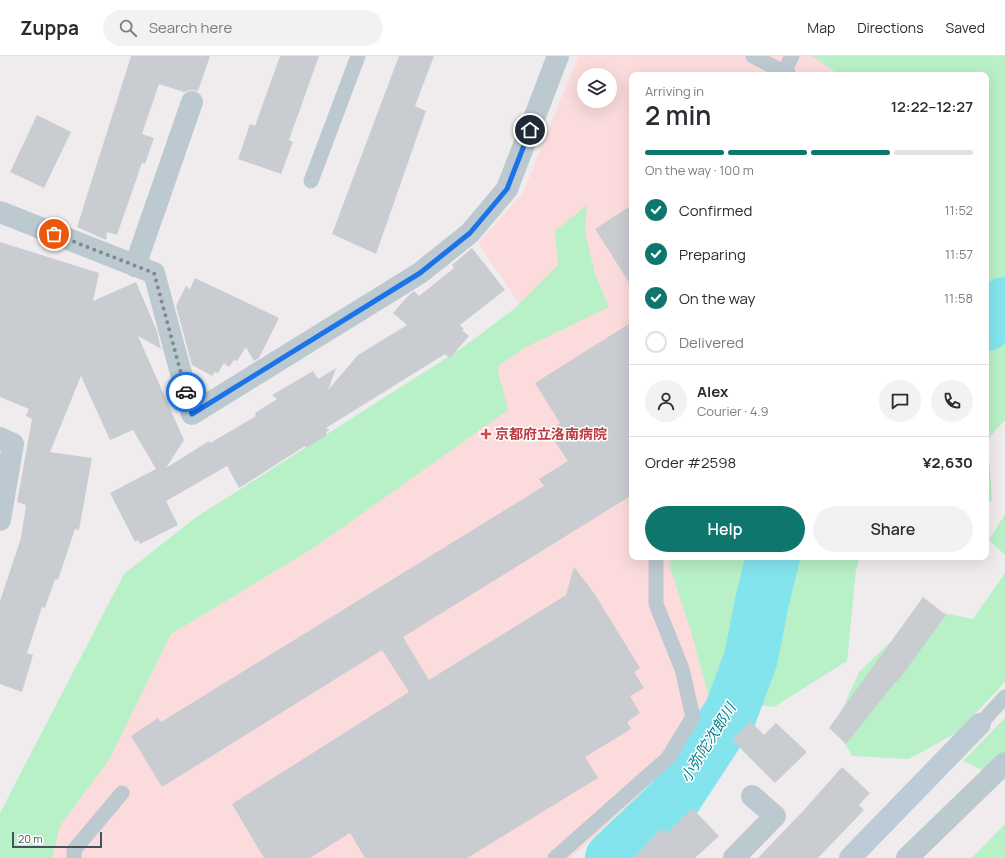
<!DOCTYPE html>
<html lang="en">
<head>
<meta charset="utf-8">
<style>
  body { margin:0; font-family:Manrope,"Noto Sans JP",sans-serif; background:#f2f2f3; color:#2b2b33; height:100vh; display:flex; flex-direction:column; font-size:15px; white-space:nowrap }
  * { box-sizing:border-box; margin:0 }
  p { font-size:13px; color:#7c7c81 }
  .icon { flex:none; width:22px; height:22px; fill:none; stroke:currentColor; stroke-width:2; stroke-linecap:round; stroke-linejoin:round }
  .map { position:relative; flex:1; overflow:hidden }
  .panel { position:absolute; left:629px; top:16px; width:360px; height:488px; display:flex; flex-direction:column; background:#fff; border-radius:8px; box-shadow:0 4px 16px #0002 }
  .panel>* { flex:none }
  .fabs { position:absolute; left:577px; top:12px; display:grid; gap:8px }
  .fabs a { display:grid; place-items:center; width:40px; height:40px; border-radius:50%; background:#fff; box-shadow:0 4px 16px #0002; font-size:20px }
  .scale { position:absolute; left:12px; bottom:10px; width:90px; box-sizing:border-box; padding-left:4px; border:2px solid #44535b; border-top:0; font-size:11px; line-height:14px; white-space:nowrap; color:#44535b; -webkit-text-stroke:3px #fff; paint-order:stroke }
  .pin { position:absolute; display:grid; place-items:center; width:34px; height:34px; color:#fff; margin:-17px; border:2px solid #fff; border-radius:50%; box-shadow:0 1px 4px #0007 }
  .courier { position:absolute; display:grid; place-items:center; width:40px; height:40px; margin:-20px; border:3px solid #1a73e8; border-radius:50%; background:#fff; color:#222; box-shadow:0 1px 5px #0007 }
  .head em { font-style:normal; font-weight:600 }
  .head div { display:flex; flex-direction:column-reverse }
  .head { display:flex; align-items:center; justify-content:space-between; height:68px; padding:0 16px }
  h1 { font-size:26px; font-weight:600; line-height:30px }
  .bar { display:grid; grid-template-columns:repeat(4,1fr); gap:6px 4px; align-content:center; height:48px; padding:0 16px }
  .bar i { height:5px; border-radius:3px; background:#e1e1e2 }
  .bar .on { background:#0f766e }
  .bar p { grid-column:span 4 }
  .line { display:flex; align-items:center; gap:10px; padding:0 16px; border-top:1px solid #e1e1e2 }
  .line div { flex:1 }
  .round { display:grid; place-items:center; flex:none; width:42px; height:42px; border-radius:21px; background:#f2f2f3 }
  ol { padding:0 16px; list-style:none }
  li { display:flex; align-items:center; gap:12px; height:44px }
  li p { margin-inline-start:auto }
  li .icon { padding:4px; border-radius:50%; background:#0f766e; color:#fff; stroke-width:4 }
  li:last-child { color:#7c7c81 }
  li i { width:22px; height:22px; border:2px solid #e1e1e2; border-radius:50% }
  .cta { display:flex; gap:8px; margin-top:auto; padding:8px 16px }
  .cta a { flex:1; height:46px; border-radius:24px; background:#0f766e; color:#fff; font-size:16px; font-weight:600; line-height:46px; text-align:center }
  .cta a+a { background:#f2f2f3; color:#2b2b33 }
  header { display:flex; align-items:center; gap:24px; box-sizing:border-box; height:56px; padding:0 20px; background:#fff; border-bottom:1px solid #e1e1e2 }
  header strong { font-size:19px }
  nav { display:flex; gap:22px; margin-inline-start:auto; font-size:14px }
  .search { width:280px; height:36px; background:#f2f2f3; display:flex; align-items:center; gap:10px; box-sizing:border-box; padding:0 14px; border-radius:22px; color:#7c7c81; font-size:15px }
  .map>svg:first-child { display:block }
  .medical { fill:#fbdbdc; fill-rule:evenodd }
  .green { fill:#b8f0c7 }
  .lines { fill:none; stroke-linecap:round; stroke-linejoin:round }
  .river { stroke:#84e4ee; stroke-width:54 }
  .building { fill:#c9cdd2 }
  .lane { stroke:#bcc9d0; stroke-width:15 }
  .street { stroke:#bcc9d0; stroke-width:22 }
  .secondary { stroke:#bccbd5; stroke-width:22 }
  .done { stroke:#80898e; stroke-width:4; stroke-dasharray:0 7.2 }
  .route { stroke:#1a73e8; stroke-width:5 }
  .health-dot { fill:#e0444e; stroke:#fff; stroke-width:1.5 }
  .labels { text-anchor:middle; stroke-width:3; stroke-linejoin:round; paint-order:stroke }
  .health-label { font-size:14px; font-weight:bold; fill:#be3a42; stroke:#fff; text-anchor:start }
  .water-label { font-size:15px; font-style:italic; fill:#097f8c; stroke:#fff }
</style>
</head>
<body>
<header>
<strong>Zuppa</strong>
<div class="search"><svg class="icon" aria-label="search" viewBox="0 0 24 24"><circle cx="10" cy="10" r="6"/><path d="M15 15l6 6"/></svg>Search here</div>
<nav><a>Map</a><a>Directions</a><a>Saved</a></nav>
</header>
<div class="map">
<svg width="1005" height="802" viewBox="0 0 1005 802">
  <rect width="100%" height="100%" fill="#f0eced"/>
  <path class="medical" d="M578,0h247l29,19h-222v482h55l-8,12 33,135 -27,49 -114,105h-545l105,-285 394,-261 -47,-69 45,-50zM584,19h26v26h-26z"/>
  <g class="green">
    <polygon points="812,0 1005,0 1005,364 986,385 986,19 840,19"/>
    <polygon points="587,149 585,176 595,218 609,251 524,292 497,311 508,354 315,491 171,578 109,704 60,770 52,802 0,802 0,757 124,518 195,462 459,294 514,253 558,209 555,175"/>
    <polygon points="986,392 990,411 992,446 986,443"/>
    <polygon points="1005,458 1005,499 989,484"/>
    <polygon points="674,501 860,501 856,514 847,605 774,651 709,642 691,575 669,508"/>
    <polygon points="1005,517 1005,626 958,676 909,703 852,700 835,670 859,616 925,553 973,563"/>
    <polygon points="1005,662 1005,700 987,716 963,705"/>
    <polygon points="1005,768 1005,802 971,802 976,798"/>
  </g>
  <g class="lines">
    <g class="river">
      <polyline points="986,268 1005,248"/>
      <polyline points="612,802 674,743 731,656 751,602 762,545 773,501"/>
    </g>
  </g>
  <g class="building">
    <polygon points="131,0 210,0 198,35 190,34 184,36 159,28 142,78 154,82 145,108 142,107 117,179 107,176 106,184 77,171"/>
    <polygon points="280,0 319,0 289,84 293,86 281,118 238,103 250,68 255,70"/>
    <polygon points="399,0 434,0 415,50 426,55 376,198 332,178"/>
    <polygon points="37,59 71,76 44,132 10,116"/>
    <polygon points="632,149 632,231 595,173"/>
    <polygon points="0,186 99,217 93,245 136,226 157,275 161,293 138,280 184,384 166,412 209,385 210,387 256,360 255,357 277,343 272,339 313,315 318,323 336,312 328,334 358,299 407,269 393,257 410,238 414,235 419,240 454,212 452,209 472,192 505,234 460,269 464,273 462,274 469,280 450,302 445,298 326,372 330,374 326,376 327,379 306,392 305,390 239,432 227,410 166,445 178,469 140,488 138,484 135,486 110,437 156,413 133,374 110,384 81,320 50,396 92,402 79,474 75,473 58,524 55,523 45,552 42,551 27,597 33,599 22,636 0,628 0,545 21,482 26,449 17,446 32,363 26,360 29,353 0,341"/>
    <polygon points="195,222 279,262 259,302 254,305 246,291 237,305 234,304 229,311 224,307 218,317 215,316 212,320 192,309 176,250 186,230 190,233"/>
    <polygon points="632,266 632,439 403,581 429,624 566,539 574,511 594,537 640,612 634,616 644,632 630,640 640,657 627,666 631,673 585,701 598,722 467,802 365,802 350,777 310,802 264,802 232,748 409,636 382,594 162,731 131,680 158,662 161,666 544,430 539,423 568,405 548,375 560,367 535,327"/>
    <polygon points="923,541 946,559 897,626 896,625 846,688 829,672"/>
    <polygon points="750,665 764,679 776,667 807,696 775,727 732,684"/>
    <polygon points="842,711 870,737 859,749 864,754 818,802 758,802 803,755"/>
    <polygon points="692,752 719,780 695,802 633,802 662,772 667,777"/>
  </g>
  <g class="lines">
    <g class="lane">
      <polyline points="753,0 789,19"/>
      <polyline points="784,16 792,0"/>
      <polyline points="311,125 358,0"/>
      <polyline points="980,668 1005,641"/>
      <polyline points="74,802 74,794 122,737"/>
      <polyline points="555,802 668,702 693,661 682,613 656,548 656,501"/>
    </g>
    <g class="street">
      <polyline points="0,156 154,217 192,358 420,217 470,177 507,133 558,0"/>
      <polyline points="135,210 192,46"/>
      <polyline points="0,382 13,388 0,464"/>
      <polyline points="734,802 775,760 752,740"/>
      <polyline points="907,802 1005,707"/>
    </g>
    <polyline class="secondary" points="850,802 980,668"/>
  </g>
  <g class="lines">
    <polyline class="done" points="54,178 154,217 186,336"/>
    <polyline class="route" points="186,336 192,358 420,217 470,177 507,133 530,74"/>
  </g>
  <path class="health-dot" d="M484 372h4v4h4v4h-4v4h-4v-4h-4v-4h4z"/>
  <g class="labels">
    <g class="health-label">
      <text x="495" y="383">京都府立洛南病院</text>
    </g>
    <g class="water-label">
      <text transform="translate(708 687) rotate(-58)" y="5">小弥陀次郎川</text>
    </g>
  </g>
</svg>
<div class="fabs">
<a><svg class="icon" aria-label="layers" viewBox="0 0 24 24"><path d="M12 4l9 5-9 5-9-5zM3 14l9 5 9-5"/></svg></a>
</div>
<div class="scale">20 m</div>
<div class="pin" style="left:54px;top:178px;background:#ea580c"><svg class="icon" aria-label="bag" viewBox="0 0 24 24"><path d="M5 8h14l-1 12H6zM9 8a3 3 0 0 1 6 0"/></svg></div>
<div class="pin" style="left:530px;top:74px;background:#1f2937"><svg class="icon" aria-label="home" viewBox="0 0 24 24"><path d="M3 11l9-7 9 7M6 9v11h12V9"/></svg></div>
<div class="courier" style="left:186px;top:336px"><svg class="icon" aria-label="car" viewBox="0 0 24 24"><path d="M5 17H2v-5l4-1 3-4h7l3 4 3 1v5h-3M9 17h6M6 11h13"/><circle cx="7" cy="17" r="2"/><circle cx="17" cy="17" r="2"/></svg></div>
<section class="panel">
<div class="head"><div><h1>2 min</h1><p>Arriving in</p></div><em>12:22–12:27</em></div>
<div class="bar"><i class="on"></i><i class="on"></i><i class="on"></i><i></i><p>On the way · 100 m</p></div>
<ol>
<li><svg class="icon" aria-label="check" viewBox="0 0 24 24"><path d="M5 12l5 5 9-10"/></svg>Confirmed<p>11:52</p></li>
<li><svg class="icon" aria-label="check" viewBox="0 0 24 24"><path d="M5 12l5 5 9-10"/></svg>Preparing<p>11:57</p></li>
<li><svg class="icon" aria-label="check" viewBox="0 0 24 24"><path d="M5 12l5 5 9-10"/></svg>On the way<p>11:58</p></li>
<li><i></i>Delivered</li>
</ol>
<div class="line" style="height:72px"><a class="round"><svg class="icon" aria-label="person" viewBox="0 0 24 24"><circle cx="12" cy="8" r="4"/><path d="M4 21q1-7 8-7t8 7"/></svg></a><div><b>Alex</b><p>Courier · 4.9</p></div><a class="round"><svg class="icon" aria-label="chat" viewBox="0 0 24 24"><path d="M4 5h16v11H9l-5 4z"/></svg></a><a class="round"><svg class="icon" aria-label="phone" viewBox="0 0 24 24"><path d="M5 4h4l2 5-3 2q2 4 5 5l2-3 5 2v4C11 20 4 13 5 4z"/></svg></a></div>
<div class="line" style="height:52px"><div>Order #2598</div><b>¥2,630</b></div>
<div class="cta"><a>Help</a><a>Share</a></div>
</section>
</div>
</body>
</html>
